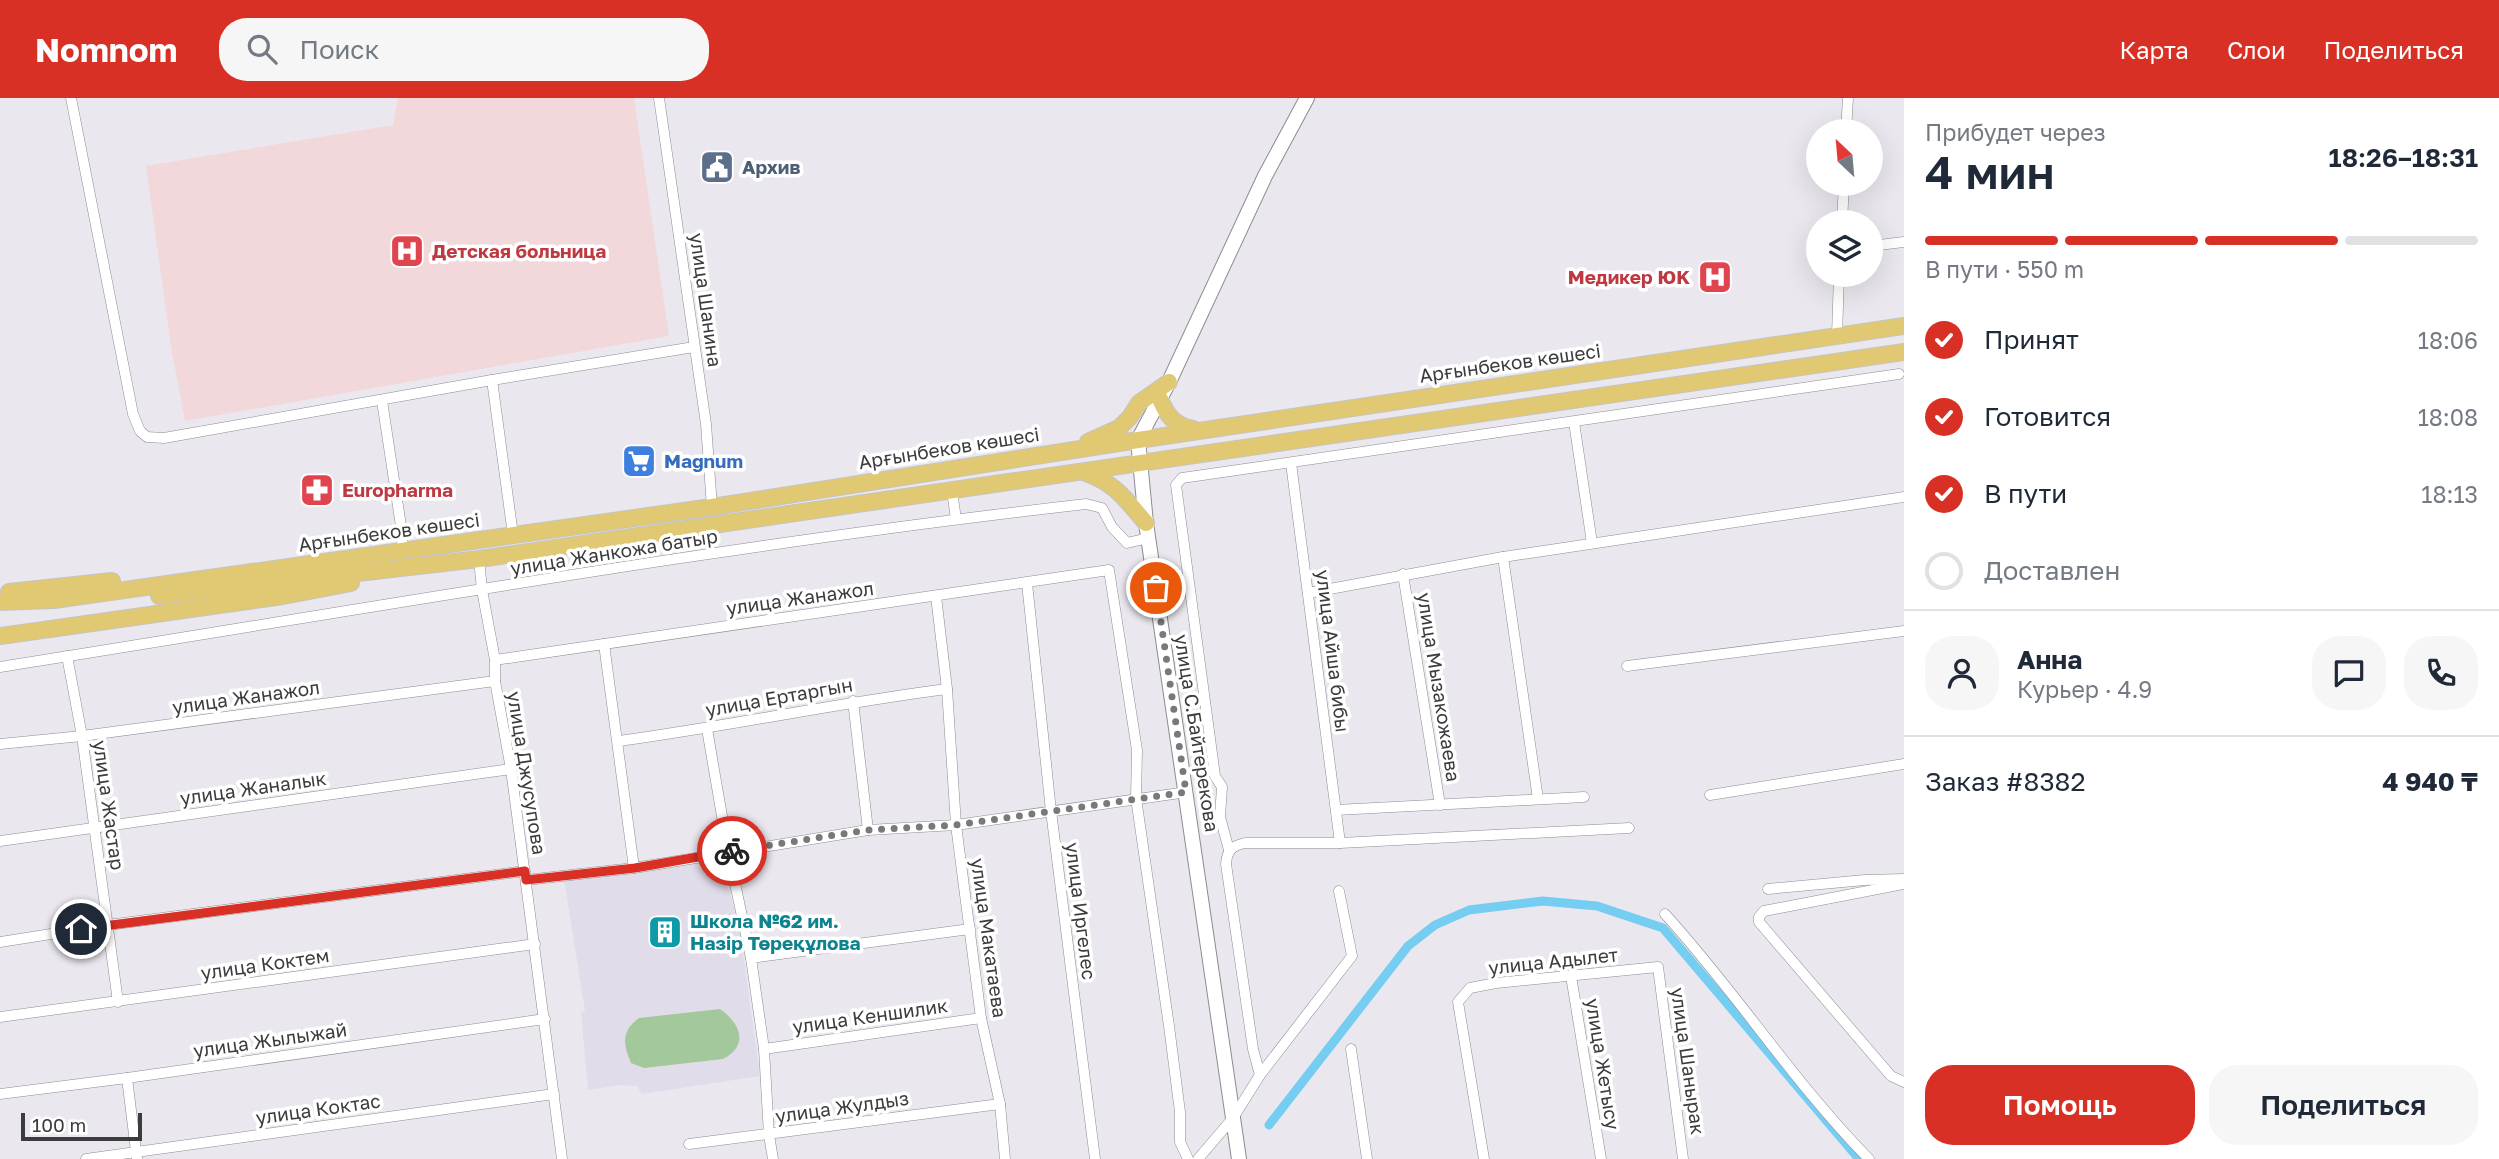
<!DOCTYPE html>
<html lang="ru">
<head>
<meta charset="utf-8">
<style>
  body { margin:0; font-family:"Golos Text",sans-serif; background:#f6f6f7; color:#1f2937; height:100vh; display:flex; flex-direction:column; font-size:26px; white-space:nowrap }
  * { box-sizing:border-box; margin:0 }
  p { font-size:23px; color:#747a83 }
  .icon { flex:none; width:38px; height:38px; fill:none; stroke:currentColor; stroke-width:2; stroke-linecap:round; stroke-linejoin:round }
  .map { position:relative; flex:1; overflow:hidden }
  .details { display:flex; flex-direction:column; background:#fff; width:595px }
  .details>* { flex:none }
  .needle { width:46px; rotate:334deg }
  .tools { position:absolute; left:1806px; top:21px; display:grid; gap:14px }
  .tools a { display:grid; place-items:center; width:77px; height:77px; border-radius:50%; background:#fff; box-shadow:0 7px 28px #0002; font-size:35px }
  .scale { position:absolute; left:21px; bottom:18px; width:121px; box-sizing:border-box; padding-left:7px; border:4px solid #3c3b3d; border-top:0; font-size:19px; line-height:24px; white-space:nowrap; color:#3c3b3d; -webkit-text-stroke:5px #fff; paint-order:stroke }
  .pin { position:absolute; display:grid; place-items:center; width:60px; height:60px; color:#fff; margin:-30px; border:4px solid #fff; border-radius:50%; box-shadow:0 2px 7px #0007 }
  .courier { position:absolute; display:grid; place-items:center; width:70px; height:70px; margin:-35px; border:5px solid #d93025; border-radius:50%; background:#fff; color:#222; box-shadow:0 2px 9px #0007 }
  .headline em { font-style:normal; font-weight:600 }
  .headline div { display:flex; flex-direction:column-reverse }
  .headline { display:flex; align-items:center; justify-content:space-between; height:119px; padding:0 21px }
  h1 { font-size:46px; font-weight:600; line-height:52px }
  .bar { display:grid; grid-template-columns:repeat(4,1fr); gap:10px 7px; align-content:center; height:84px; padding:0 21px }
  .bar i { height:9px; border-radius:5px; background:#e0e1e3 }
  .bar .selected { background:#d93025 }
  .bar p { grid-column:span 4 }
  .line { display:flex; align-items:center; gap:18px; padding:0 21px; border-top:2px solid #e0e1e3 }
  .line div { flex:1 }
  .round { display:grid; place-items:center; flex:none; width:74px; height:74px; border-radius:28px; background:#f6f6f7 }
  ol { padding:0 21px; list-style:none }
  li { display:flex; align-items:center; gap:21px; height:77px }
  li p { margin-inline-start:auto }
  li .icon { padding:7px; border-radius:50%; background:#d93025; color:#fff; stroke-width:4 }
  li:last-child { color:#747a83 }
  li i { width:38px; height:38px; border:4px solid #e0e1e3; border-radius:50% }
  .cta { display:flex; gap:14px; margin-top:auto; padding:14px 21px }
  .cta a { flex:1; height:80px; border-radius:28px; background:#d93025; color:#fff; font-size:28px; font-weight:600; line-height:80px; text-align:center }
  .cta a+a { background:#f6f6f7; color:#1f2937 }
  header { display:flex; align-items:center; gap:42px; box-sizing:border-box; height:98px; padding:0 35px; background:#d93025; color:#fff }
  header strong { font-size:33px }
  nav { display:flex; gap:38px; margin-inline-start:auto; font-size:24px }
  .search { width:490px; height:63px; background:#f6f6f7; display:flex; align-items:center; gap:18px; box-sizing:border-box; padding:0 24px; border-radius:28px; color:#747a83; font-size:26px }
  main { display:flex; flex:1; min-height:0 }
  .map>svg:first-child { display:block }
  .built { fill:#e1dce9 }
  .medical { fill:#f2d8da }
  .green { fill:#a3c89b }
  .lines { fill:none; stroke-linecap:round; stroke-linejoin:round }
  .canal { stroke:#75cef1; stroke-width:9 }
  .minor-casing { stroke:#8d8b90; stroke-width:11 }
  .secondary-casing { stroke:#8d8b90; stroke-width:16 }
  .primary-casing { stroke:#c4c4c5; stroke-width:18 }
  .minor { stroke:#fff; stroke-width:10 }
  .secondary { stroke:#fff; stroke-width:14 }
  .primary { stroke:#e0c972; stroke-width:16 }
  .done { stroke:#79787b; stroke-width:7; stroke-dasharray:0 12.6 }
  .route { stroke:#d93025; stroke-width:9 }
  .labels { text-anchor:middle; stroke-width:7; stroke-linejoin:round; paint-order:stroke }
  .service-label { font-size:19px; font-weight:bold; fill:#4e5e75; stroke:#fff; text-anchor:start }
  .health-label { font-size:19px; font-weight:bold; fill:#be3a42; stroke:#fff; text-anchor:start }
  .street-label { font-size:19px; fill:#3c3b3d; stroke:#fff }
  .shop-label { font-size:19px; font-weight:bold; fill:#366cbe; stroke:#fff; text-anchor:start }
  .culture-label { font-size:19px; font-weight:bold; fill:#0d838f; stroke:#fff; text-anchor:start }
</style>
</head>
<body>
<header>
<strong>Nomnom</strong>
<div class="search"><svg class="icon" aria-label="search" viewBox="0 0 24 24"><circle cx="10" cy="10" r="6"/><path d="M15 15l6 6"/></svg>Поиск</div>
<nav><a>Карта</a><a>Слои</a><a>Поделиться</a></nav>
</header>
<main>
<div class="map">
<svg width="1904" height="1061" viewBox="0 0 1904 1061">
  <rect width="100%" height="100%" fill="#eae8ee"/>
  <polygon class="built" points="691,763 729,792 740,832 760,978 642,996 637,988 620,987 588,992 581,914 585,913 564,781"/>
  <polygon class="medical" points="398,0 634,0 669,238 185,323 171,249 146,68 393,27"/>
  <path class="green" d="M720,911c21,15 29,36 3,50l-79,9 -13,-5c-8,-19 -10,-32 8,-45z"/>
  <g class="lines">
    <polyline class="canal" points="1269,1027 1408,848 1435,827 1469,812 1543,803 1597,808 1663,830 1859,1061"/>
    <g class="minor-casing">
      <g id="minor">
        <polyline points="71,0 133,316 140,333 147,339 164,340 492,282 694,249"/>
        <polyline points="659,0 706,326 712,409"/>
        <polyline points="1846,33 1848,0"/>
        <polyline points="1842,124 1844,86"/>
        <polyline points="1871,148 1904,144"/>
        <polyline points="1837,238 1839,177"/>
        <polyline points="492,282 513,437"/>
        <polyline points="382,303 401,428 403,453"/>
        <polyline points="1574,324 1592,445"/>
        <polyline points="1291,365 1340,745"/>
        <polyline points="952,393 956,421"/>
        <polyline points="1503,459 1538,701"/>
        <polyline points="479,461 482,492 495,562 495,583 511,671 562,1061"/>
        <polyline points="1403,476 1440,707"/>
        <polyline points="1027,485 1051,713 1095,1061"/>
        <polyline points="1308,495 1503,459 1904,399"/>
        <polyline points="936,498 947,591 956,727 981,920 1000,1006 1005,1061"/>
        <polyline points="604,546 634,770"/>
        <polyline points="67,558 82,638 118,904"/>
        <polyline points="495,562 1109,472 1137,652 1136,700 1169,928 1180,1014 1180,1044 1188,1061"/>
        <polyline points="1627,568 1904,533"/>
        <path d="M0,569c361,-57 722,-122 1086,-163l16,4 10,19 15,16 21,-5"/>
        <polyline points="853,603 868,732"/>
        <polyline points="707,631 728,753 751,860 764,951 769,1037 773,1061"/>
        <path d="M619,643c110,-15 218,-38 328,-52"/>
        <polyline points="0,646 82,638 495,583"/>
        <polyline points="1710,697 1904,666"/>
        <polyline points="1336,712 1584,699"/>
        <polyline points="0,743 511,671"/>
        <polyline points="1229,752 1220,719 1222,689 1215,678 1176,387 1182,380 1899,276"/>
        <polyline points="526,782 634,770 868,732 956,727 1187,694"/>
        <polyline points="1904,786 1764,813 1759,819 1759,824 1891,978 1904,984"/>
        <polyline points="1768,791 1865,782 1904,781"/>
        <path d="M1665,816c72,79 129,169 204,245"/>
        <polyline points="0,844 108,827 525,773"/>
        <polyline points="751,860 970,831"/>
        <polyline points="1571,878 1601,1061"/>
        <polyline points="0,919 535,846"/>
        <polyline points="764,951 981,920"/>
        <polyline points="1351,951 1367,1061"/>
        <path d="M1260,977l-7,-26 -27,-185c1,-14 6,-18 19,-21h95l289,-15"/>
        <polyline points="127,980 137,1061"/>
        <polyline points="0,996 127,980 545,921"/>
        <polyline points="689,1046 1000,1006"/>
        <polyline points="86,1061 554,996"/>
        <polyline points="1198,1061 1233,1020 1260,977 1352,858 1339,793"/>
        <polyline points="1484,1061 1458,904 1470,890 1496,885 1658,869 1683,1061"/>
      </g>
    </g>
    <g class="secondary-casing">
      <polyline id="secondary" points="1239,1061 1146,425 1138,342 1169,284 1265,78 1307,0"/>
    </g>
    <g class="primary-casing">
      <g id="primary">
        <path d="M1160,301c7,17 15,27 33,30"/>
        <polyline points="1088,344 1119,330 1130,319 1139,305 1169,284"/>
        <path d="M1086,375c29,10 40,27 60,50"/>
        <polyline points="9,494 112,483"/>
        <polyline points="159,498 479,461 1904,254"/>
        <polyline points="0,504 54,502 712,409 1138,342 1904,228"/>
        <polyline points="0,538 283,498 351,485"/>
      </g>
    </g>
    <use href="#minor" class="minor"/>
    <use href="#secondary" class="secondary"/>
    <use href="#primary" class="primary"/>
  </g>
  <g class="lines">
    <polyline class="done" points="732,753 868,732 956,727 1186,694 1156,490"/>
    <polyline class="route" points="81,831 525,773 526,782 635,770 732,753"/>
  </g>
  <defs>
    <g id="civic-square" transform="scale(1.75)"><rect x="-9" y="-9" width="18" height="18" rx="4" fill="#5c6f8a" stroke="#fff"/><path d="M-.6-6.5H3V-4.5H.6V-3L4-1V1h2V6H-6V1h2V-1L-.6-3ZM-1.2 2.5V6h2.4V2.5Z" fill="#fff"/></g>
    <g id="hospital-square" transform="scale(1.75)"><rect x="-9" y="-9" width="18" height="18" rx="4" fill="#e0444e" stroke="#fff"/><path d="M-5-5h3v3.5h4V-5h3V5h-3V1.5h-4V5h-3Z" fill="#fff"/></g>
    <g id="supermarket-square" transform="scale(1.75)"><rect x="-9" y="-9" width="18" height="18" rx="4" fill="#3f7fe0" stroke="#fff"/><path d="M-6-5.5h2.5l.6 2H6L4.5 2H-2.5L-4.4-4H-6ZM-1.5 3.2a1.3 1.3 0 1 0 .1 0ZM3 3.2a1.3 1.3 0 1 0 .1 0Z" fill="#fff"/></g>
    <g id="pharmacy-square" transform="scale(1.75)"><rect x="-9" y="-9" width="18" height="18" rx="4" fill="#e0444e" stroke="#fff"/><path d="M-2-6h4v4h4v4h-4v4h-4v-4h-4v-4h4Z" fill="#fff"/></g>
    <g id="building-square" transform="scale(1.75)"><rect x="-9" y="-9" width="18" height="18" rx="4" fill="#0f9aa8" stroke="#fff"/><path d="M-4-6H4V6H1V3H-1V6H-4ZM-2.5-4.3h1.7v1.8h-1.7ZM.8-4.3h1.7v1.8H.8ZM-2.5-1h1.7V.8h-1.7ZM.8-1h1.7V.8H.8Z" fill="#fff"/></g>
  </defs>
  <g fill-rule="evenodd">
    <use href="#civic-square" x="717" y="69"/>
    <use href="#hospital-square" x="407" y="153"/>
    <use href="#hospital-square" x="1715" y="179"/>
    <use href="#supermarket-square" x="639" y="363"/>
    <use href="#pharmacy-square" x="317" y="392"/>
    <use href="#building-square" x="665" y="834"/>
  </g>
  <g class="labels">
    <g class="service-label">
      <text x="742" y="76">Архив</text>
    </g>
    <g class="health-label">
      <text x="432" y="160">Детская больница</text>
      <text x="1690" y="186" text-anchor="end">Медикер ЮK</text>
      <text x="342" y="399">Europharma</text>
    </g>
    <g class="street-label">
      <text transform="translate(706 202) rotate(82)" y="7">улица Шанина</text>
      <text transform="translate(1510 265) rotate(-8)" y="7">Арғынбеков көшесі</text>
      <text transform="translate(949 350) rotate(-9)" y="7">Арғынбеков көшесі</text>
      <text transform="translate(389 434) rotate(-8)" y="7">Арғынбеков көшесі</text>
      <text transform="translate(614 454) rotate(-9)" y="7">улица Жанкожа батыр</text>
      <text transform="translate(800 500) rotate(-8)" y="7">улица Жанажол</text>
      <text transform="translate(1333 553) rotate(83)" y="7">улица Айша бибы</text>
      <text transform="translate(1439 589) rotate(81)" y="7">улица Мызакожаева</text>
      <text transform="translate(246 599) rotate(-8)" y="7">улица Жанажол</text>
      <text transform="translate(779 599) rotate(-10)" y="7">улица Ертаргын</text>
      <text transform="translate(1197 635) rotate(81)" y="7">улица С.Байтерекова</text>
      <text transform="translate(527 675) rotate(81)" y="7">улица Джусупова</text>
      <text transform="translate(253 690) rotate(-8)" y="7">улица Жаналык</text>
      <text transform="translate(109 707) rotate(82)" y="7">улица Жастар</text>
      <text transform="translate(1081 813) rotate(83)" y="7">улица Иргелес</text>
      <text transform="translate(989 840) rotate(82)" y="7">улица Макатаева</text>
      <text transform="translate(1553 863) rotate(-6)" y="7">улица Адылет</text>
      <text transform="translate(265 866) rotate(-8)" y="7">улица Коктем</text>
      <text transform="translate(870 918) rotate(-8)" y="7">улица Кеншилик</text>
      <text transform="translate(270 942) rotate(-8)" y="7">улица Жылыжай</text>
      <text transform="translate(1688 963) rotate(82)" y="7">улица Шанырак</text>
      <text transform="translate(1603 966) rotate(81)" y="7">улица Жетысу</text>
      <text transform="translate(842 1009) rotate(-8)" y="7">улица Жулдыз</text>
      <text transform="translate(318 1011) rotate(-8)" y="7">улица Коктас</text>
    </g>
    <g class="shop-label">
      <text x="664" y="370">Magnum</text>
    </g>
    <g class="culture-label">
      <text x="690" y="830">Школа №62 им.<tspan x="690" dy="22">Назір Төреқұлова</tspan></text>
    </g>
  </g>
</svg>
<div class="tools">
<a><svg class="needle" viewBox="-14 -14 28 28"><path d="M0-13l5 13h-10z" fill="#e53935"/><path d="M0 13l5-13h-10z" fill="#747a83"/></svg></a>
<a><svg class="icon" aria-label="layers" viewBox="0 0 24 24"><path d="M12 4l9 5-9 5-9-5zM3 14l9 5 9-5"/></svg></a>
</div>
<div class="scale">100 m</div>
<div class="pin" style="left:1156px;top:490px;background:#ea580c"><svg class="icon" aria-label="bag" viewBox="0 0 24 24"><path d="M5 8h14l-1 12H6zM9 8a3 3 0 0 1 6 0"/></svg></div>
<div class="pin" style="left:81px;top:831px;background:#1f2937"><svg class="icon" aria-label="home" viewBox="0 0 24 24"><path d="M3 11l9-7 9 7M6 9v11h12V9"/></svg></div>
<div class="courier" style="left:732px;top:753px"><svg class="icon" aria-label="bike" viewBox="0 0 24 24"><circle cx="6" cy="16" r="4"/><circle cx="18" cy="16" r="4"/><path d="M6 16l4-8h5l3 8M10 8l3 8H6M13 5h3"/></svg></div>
</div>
<section class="details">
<div class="headline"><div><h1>4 мин</h1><p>Прибудет через</p></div><em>18:26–18:31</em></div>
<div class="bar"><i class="selected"></i><i class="selected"></i><i class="selected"></i><i></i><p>В пути · 550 m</p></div>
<ol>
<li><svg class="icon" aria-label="check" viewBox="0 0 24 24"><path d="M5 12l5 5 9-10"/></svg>Принят<p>18:06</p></li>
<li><svg class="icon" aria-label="check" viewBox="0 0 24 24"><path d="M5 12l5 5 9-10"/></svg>Готовится<p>18:08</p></li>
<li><svg class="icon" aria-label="check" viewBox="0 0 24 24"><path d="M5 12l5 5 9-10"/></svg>В пути<p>18:13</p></li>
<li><i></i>Доставлен</li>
</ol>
<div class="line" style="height:126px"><a class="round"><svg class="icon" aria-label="person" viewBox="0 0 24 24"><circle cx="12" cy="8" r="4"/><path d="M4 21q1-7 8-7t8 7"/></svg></a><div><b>Анна</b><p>Курьер · 4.9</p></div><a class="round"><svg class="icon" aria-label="chat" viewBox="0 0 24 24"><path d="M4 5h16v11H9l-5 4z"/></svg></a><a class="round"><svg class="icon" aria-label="phone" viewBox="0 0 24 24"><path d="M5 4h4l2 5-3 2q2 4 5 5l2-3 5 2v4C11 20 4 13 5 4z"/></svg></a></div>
<div class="line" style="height:91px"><div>Заказ #8382</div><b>4 940 ₸</b></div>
<div class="cta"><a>Помощь</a><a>Поделиться</a></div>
</section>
</main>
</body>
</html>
